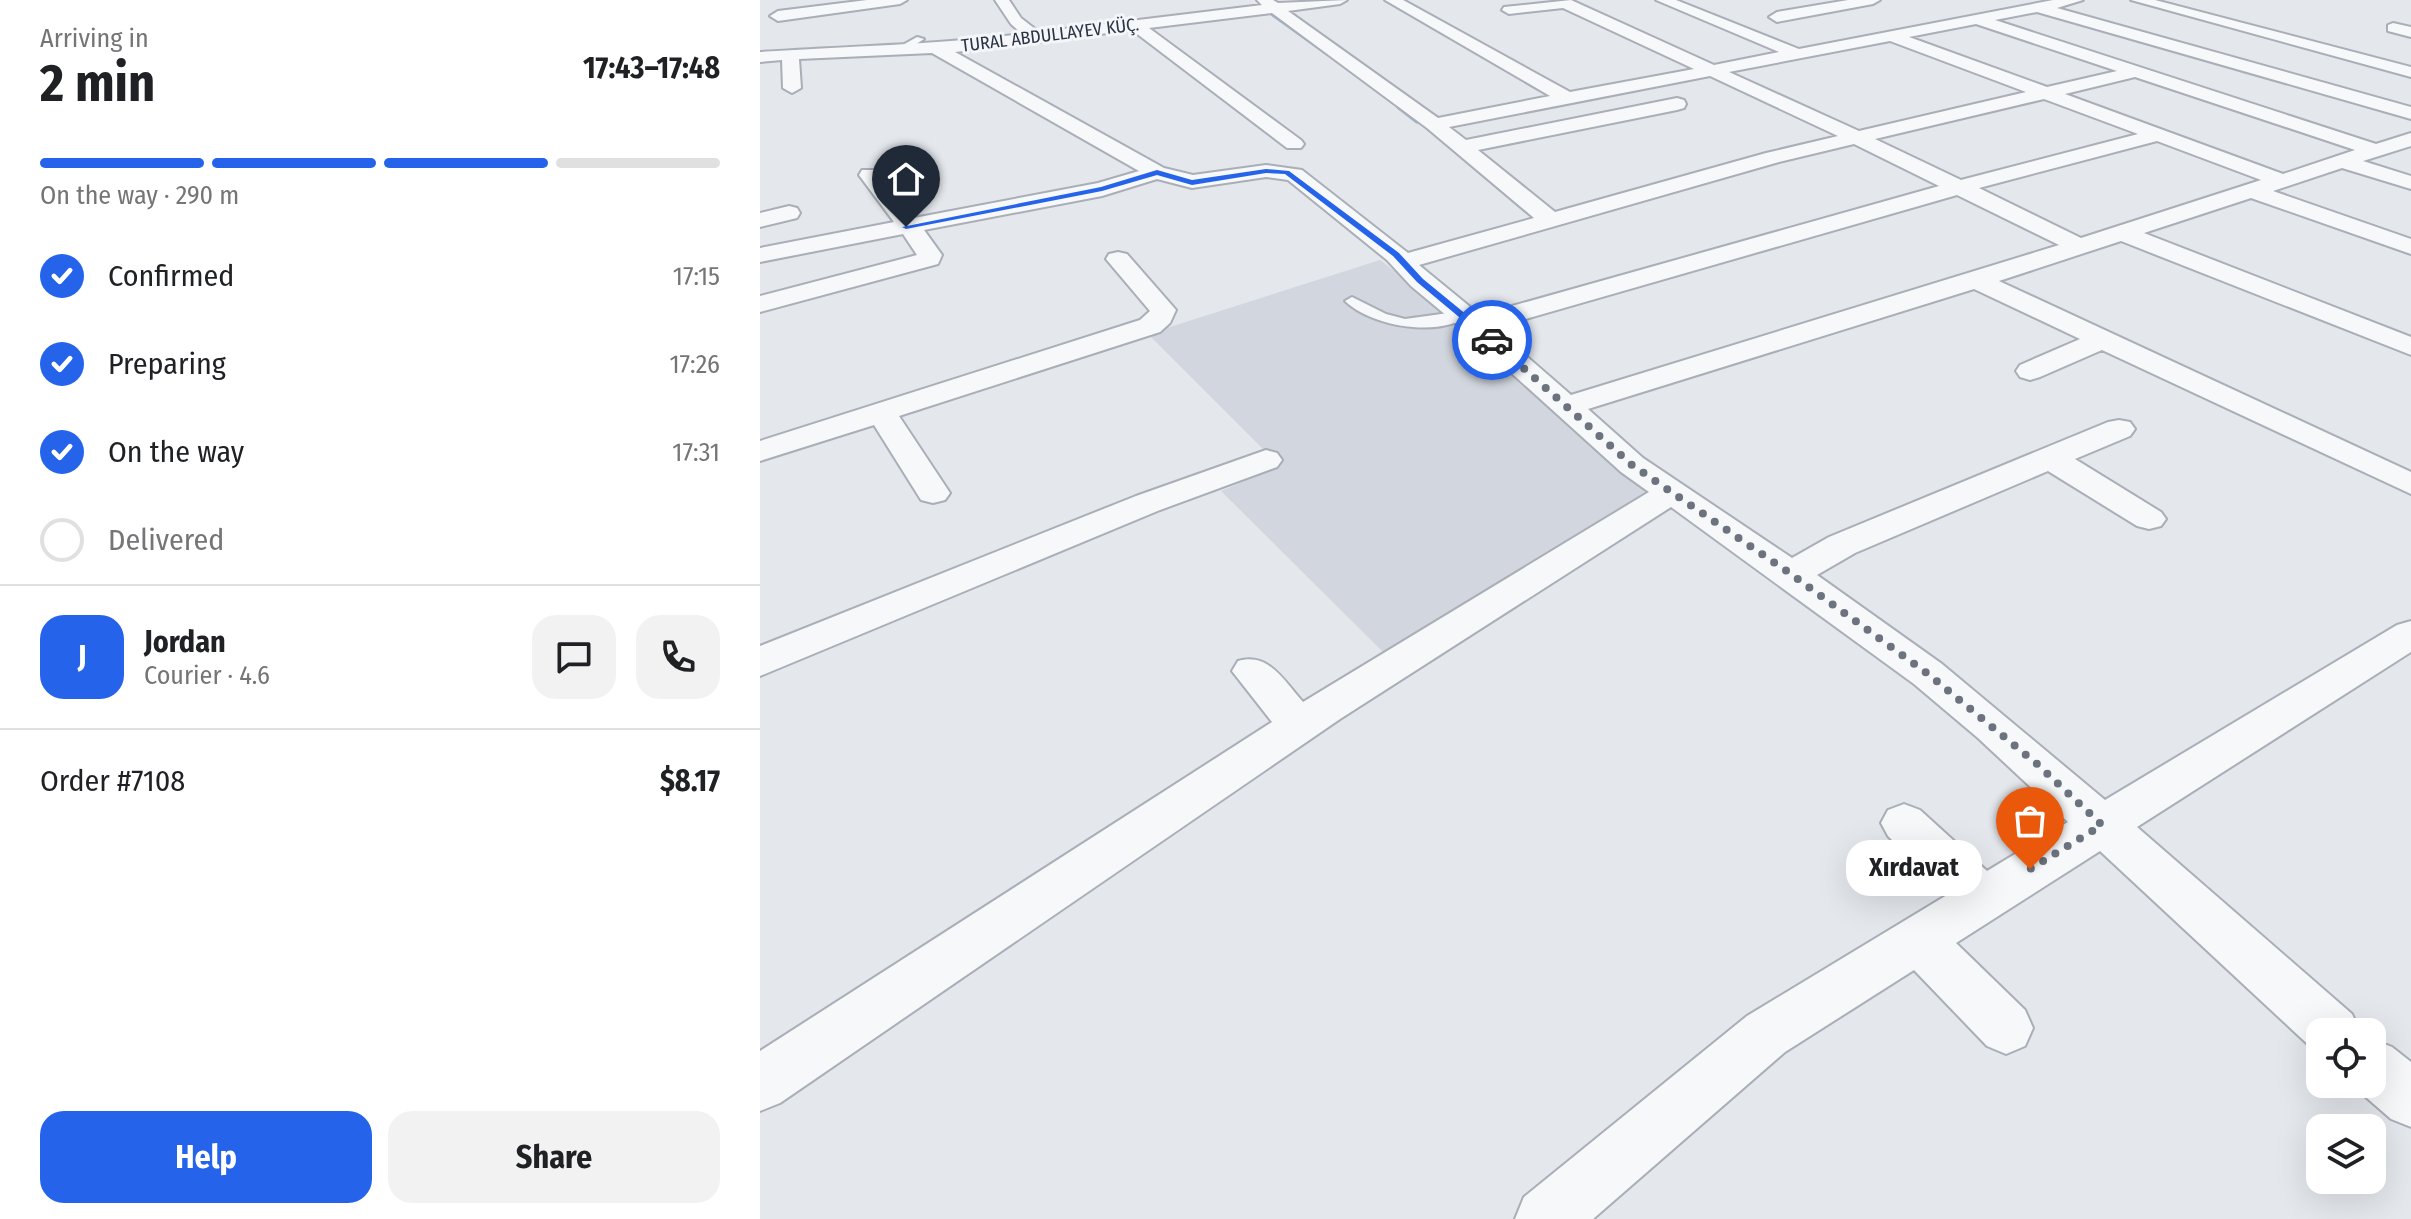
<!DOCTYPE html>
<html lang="en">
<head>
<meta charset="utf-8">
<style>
  body { margin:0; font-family:"Fira Sans Condensed",sans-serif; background:#f2f2f2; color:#202124; height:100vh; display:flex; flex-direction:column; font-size:30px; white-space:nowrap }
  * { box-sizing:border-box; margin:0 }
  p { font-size:26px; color:#757577 }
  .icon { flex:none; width:44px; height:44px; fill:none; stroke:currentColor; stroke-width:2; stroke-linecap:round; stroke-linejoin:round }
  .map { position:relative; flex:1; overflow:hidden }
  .panel { display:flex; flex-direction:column; background:#fff; width:760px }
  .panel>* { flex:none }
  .fabs { position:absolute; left:1546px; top:1018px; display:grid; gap:16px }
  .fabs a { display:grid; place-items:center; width:80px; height:80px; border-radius:16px; background:#fff; box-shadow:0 8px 32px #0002; font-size:40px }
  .pin { position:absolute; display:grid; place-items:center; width:68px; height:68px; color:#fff; margin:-82px -34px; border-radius:50% 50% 50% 0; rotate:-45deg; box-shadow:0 0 8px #0007 }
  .pin .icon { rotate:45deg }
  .courier { position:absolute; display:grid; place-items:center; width:80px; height:80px; margin:-40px; border:6px solid #2563eb; border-radius:50%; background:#fff; color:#222; box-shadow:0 2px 10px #0007 }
  .bubble { position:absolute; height:56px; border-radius:24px; background:#fff; box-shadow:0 8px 32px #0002; font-size:26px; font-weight:700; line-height:56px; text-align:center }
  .overview em { font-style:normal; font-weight:700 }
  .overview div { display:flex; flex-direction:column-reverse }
  .overview { display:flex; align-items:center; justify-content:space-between; height:136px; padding:0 40px }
  h1 { font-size:52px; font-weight:700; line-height:60px }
  .bar { display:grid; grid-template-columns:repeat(4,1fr); gap:12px 8px; align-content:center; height:96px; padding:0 40px }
  .bar i { height:10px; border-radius:6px; background:#e0e0e0 }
  .bar .selected { background:#2563eb }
  .bar p { grid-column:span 4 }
  .line { display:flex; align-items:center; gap:20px; padding:0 40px; border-top:2px solid #e0e0e0 }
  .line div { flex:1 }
  .round { display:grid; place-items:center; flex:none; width:84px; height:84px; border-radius:24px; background:#f2f2f2 }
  ol { padding:0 40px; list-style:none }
  li { display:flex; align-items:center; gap:24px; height:88px }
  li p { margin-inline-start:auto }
  li .icon { padding:8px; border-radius:50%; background:#2563eb; color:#fff; stroke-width:4 }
  li:last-child { color:#757577 }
  li i { width:44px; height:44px; border:4px solid #e0e0e0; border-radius:50% }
  .button { display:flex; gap:16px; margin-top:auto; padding:16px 40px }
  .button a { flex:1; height:92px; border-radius:24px; background:#2563eb; color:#fff; font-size:32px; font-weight:700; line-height:92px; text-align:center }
  .button a+a { background:#f2f2f2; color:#202124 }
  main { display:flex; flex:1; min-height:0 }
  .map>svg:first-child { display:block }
  .built { fill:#d2d6de }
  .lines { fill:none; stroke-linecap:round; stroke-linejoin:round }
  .stream-far1 { stroke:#9fb4cc; stroke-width:4 }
  .stream { stroke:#9fb4cc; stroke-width:5 }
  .service-casing { stroke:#a9aeb7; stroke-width:4 }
  .minor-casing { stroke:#a9aeb7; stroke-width:4 }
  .service { fill:#f7f8fa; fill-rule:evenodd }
  .minor { fill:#f7f8fa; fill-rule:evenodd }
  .route { fill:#2563eb }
  .done { stroke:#6c737f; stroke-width:8; stroke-dasharray:0 14.4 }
  .labels { text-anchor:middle; stroke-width:6; stroke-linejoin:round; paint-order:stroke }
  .far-street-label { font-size:18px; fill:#2b3445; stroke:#f4f6f9 }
</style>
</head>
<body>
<main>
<section class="panel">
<div class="overview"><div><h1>2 min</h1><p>Arriving in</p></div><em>17:43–17:48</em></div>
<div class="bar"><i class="selected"></i><i class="selected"></i><i class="selected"></i><i></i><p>On the way · 290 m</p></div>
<ol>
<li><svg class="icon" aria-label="check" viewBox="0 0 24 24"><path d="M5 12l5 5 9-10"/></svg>Confirmed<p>17:15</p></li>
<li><svg class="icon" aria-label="check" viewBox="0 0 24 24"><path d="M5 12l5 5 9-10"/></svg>Preparing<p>17:26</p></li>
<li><svg class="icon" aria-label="check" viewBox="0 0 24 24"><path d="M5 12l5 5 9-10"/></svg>On the way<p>17:31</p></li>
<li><i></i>Delivered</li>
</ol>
<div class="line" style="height:144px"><b class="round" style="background:#2563eb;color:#fff">J</b><div><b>Jordan</b><p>Courier · 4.6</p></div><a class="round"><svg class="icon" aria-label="chat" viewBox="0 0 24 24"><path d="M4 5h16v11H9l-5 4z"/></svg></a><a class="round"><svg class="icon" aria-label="phone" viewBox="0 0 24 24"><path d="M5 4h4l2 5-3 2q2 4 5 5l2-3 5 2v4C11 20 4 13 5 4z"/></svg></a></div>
<div class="line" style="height:104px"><div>Order #7108</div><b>$8.17</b></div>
<div class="button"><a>Help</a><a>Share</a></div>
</section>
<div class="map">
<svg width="1651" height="1219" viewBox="0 0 1651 1219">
  <rect width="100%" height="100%" fill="#e4e7ec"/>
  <polygon class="built" points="620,260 717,334 885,492 624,653 461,491 520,466 388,334"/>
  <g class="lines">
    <polyline class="stream-far1" points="508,11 568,54"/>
    <polyline class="stream" points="639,107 657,121"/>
    <g class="service-casing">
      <g id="service">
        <polygon points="157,37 164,39 147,50 141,50 141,46"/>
        <path d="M592,297l34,17 19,5 58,-8 7,4c-30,23 -98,12 -125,-14z"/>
      </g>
    </g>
    <g class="minor-casing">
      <g id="minor">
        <polygon points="107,0 147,0 140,4 18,21 10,16 18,11"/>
        <path d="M235,0h14l12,18 18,14 223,-27 -5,-5h16l5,3 69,-3 -7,4 -52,7 150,107 112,-22 -165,-96h18l167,92 124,-23 -131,-61 -54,6 -7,-4 2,-3 67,-7 143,65 65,-13 -123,-52h20l123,49 254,-49h30l-26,8 354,99v12l-374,-107 -42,8 381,124 35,-11v13l-48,15 48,15v13l-69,-21 -69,23 138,48v15l-160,-56 -107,35 267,104v18l-290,-114 -122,40 412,191v22l-309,-144 -62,27 -10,3 -10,-3 -4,-6 4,-6 60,-26 -106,-50 -386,120 55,49 149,100 37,-21 279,-115 11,-2 11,2 5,7 -5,7 -55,23 86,53 5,7 -5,7 -12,3 -12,-3 -89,-55 -193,82 -38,22 125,89 163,136 292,-175 14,-4v31l-274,175 215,187 8,18h-40v21l-6,-3 -214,-199 -144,92 69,67 8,18 -8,18 -19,8 -19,-8 -73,-76 -129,82 -192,167h-78l9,-22 223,-181 200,-121 -59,-59 -7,-13 7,-13 16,-6 16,6 67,61 81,-49 -90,-84 -64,-54 -243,-177 -331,212 -560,384 -20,8v-60l512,-329 -40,-51 6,-10c31,-9 46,20 65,41l346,-210 -28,-20 -156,-141 -54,-45 -24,-26 -99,-80 -22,-3 -74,11 -35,-9 -55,17 -178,34 18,25 -4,9 -178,48v-16l157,-41 -14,-21 -143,28v-14l134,-26 -35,-47 3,-5h16l36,48 184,-35 41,-12 -207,-118 -133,6 2,29 -9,5 -9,-5 -1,-28 -22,2v-10c88,-6 175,-7 262,-18l-11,-10zM512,13l155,115 107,90 -126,35 -106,-83 -36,-5 -73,10 -29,-7 -209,-116 177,-22 155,118h14l3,-4 -3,-4 -152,-112zM1216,24l141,47 -70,16 -138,-50zM1130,41l136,51 -167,39 -130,-59zM950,76l128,60 -72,17 -211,59 -77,-62 199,-40 7,-2 2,-4 -2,-4 -7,-2 -211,42 -17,-13zM1375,77l220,73 -72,24 -218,-80zM1284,99l94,35 -177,46 -86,-41zM1397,141l104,39 -180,58 -102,-50zM1094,144l85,42 -459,129 -61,-50 360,-103zM1197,195l102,50 -488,150 -77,-67z"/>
        <polygon points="1088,0 1120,0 1113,4 1017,22 1009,17 1017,12"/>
        <polygon points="1371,0 1395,0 1651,67 1651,77"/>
        <polygon points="1633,23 1651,27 1651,37 1628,31 1628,25"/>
        <polygon points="29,206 37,208 40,213 37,218 0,227 0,213"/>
        <polygon points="358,252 367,254 416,310 410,323 400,332 139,416 190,493 185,500 173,503 161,500 114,425 0,461 0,441 380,320 390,311 346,259 349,254"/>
        <polygon points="506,450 517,453 522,460 517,467 400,510 0,676 0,646 376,496"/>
        <polygon points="1612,1039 1632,1047 1651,1062 1651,1127 1631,1119 1592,1085 1612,1084"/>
      </g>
    </g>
    <use href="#service" class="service"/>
    <use href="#minor" class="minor"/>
  </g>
  <polygon class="route" points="506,169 529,171 639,253 663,279 735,338 735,342 729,342 657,282 633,256 525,174 506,173 432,185 397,175 342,191 146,229 142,227 341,187 397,170 432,180"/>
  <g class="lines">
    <polyline class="done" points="732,340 872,465 1031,574 1168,674 1277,764 1342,825 1270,869"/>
  </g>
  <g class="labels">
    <g class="far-street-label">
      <text transform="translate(290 35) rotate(-7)" y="6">TURAL ABDULLAYEV KÜÇ.</text>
    </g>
  </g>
</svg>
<div class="fabs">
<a><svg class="icon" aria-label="locate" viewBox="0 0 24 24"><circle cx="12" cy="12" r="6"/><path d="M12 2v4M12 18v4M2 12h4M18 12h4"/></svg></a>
<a><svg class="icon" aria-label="layers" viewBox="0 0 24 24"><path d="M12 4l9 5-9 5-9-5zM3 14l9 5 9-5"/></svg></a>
</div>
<div class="pin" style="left:1270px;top:869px;background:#ea580c"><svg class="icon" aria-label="bag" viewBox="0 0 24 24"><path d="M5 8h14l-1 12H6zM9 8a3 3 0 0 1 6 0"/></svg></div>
<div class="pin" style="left:146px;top:227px;background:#1f2937"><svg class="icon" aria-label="home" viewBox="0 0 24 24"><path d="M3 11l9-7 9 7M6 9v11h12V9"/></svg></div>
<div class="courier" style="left:732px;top:340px"><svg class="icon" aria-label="car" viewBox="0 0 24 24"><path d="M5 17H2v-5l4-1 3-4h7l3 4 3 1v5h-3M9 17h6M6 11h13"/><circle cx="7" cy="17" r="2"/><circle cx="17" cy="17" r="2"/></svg></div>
<div class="bubble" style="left:1086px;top:840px;width:136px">Xırdavat</div>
</div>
</main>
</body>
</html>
